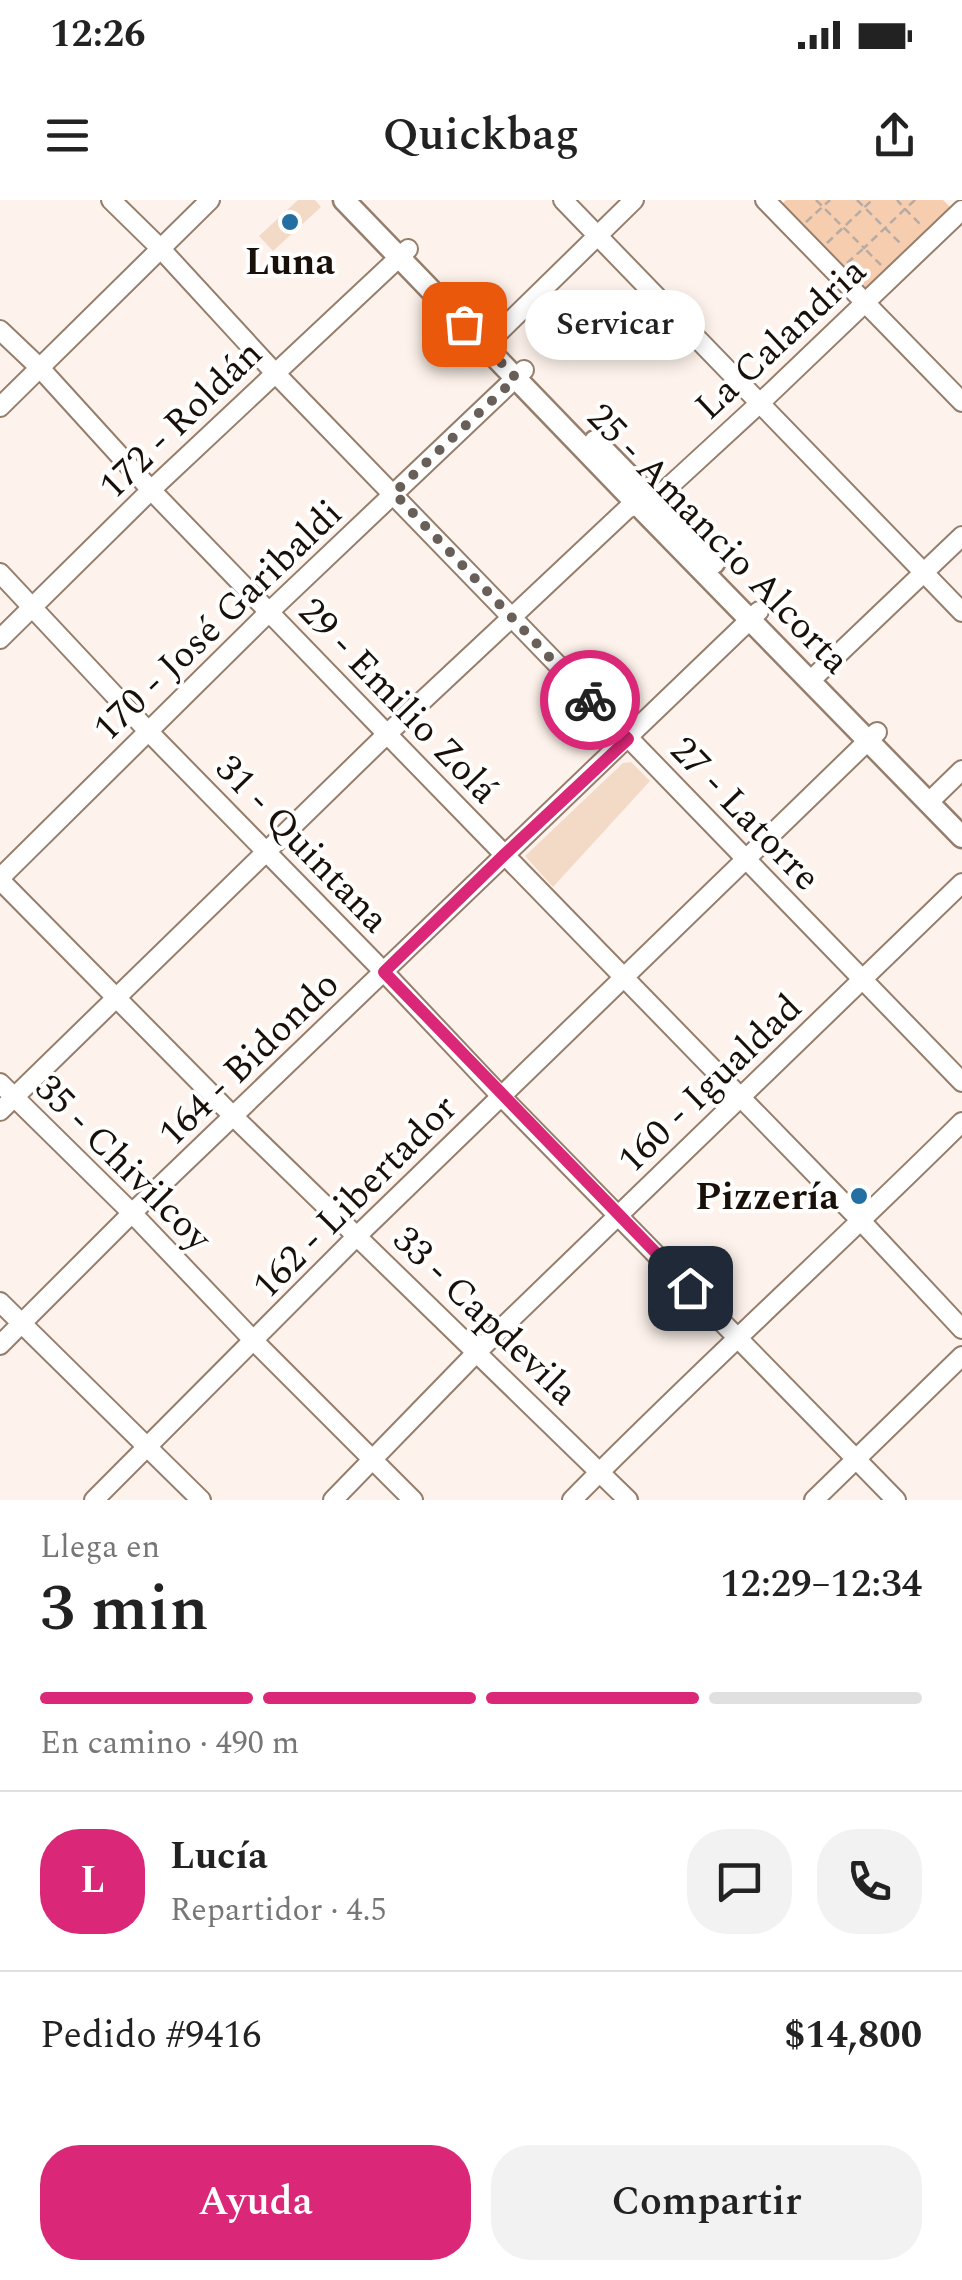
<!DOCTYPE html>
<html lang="es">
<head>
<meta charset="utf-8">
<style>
  body { margin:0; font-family:Spectral,serif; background:#f2f2f2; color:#222; height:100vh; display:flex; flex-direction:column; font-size:38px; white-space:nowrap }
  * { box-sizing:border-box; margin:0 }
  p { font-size:32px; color:#767676 }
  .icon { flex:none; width:55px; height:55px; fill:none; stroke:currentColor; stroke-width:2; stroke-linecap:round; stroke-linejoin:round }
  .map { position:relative; height:1300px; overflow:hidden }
  .side { display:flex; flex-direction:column; background:#fff; flex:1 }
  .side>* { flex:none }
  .pin { position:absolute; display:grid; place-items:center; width:85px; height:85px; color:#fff; margin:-42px; border-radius:20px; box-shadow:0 5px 15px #0006 }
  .courier { position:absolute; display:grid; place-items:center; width:100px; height:100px; margin:-50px; border:8px solid #db2777; border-radius:50%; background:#fff; color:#222; box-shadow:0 2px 12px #0007 }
  .bubble { position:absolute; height:70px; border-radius:35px; background:#fff; box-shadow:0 5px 15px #0003; font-size:32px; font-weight:600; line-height:70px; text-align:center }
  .head em { font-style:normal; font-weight:600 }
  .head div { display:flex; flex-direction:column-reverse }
  .head { display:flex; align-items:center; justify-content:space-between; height:170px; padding:0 40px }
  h1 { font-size:65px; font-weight:600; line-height:75px }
  .bar { display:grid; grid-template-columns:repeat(4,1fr); gap:15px 10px; align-content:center; height:120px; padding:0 40px }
  .bar i { height:12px; border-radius:8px; background:#e0e0e0 }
  .bar .current { background:#db2777 }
  .bar p { grid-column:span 4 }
  .line { display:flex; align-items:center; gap:25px; padding:0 40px; border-top:2px solid #e0e0e0 }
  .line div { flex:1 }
  .round { display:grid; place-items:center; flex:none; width:105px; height:105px; border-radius:40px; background:#f2f2f2 }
  .primary-button { display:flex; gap:20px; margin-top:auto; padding:20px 40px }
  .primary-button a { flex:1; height:115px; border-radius:40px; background:#db2777; color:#fff; font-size:40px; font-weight:600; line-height:115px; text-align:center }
  .primary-button a+a { background:#f2f2f2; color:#222 }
  .status { display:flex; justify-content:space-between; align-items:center; height:70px; padding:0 50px; background:#fff; direction:ltr }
  .status svg { height:28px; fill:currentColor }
  header { display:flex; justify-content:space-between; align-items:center; height:130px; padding:0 40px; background:#fff; font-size:45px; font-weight:600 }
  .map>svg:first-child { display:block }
  .green { fill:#f6cdae }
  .building { fill:#f3dac7 }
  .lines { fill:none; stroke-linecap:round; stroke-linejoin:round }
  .minor-casing { stroke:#957e6c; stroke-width:22 }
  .major-casing { stroke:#957e6c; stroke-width:25 }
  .path { stroke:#b6aba5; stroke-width:2.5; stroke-dasharray:8 5; stroke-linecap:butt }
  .minor { stroke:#fff; stroke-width:18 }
  .major { stroke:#fff; stroke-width:20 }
  .done { stroke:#695f59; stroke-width:10; stroke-dasharray:0 18 }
  .route { stroke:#db2777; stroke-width:12 }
  .poi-dot { fill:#246fa2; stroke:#fff; stroke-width:4 }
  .labels { text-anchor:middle; stroke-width:8; stroke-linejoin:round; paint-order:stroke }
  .poi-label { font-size:38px; font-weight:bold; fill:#19100a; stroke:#fff }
  .street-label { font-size:38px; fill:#19100a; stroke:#fff }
</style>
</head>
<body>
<div class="status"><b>12:26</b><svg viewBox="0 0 49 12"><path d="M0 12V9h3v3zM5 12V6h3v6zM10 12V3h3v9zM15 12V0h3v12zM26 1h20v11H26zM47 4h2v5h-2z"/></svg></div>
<header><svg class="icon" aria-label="menu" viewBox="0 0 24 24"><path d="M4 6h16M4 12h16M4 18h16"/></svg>Quickbag<svg class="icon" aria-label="share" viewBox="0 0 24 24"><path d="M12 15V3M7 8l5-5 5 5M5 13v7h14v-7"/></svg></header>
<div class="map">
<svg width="962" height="1300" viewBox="0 0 962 1300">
  <rect width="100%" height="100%" fill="#fef3ec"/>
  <polygon class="green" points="786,0 943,0 951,8 864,90 781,5"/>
  <g class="building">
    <polygon points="298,0 315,0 321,7 273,51 259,36"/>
    <polygon points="448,127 468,148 457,159 447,149 452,143 442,133"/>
    <polygon points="631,562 650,581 553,687 525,656 623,563"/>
  </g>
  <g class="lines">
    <g class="minor-casing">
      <g id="minor">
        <polyline points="111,0 160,48 275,173 962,882"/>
        <polyline points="563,0 962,412"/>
        <polyline points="765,0 962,202"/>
        <polyline points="0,130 40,168 151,290 387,534 862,1022 962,1129"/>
        <polyline points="485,146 634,0"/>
        <polyline points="0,207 210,0"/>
        <polyline points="0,373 148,531 384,772 501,896 896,1300"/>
        <polyline points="0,439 151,290 408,49"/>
        <polyline points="810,481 962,336"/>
        <polyline points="928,603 962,570"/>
        <polyline points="0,678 269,412 524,170"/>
        <polyline points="0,680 234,917 628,1300"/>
        <polyline points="0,883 132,1013 253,1140 413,1300"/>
        <polyline points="0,911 387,534 511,418 627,309 661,294 760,203 962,10"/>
        <polyline points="0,1102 201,1300"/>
        <polyline points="0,1145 132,1013 759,411"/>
        <polyline points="94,1300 358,1035 877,532"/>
        <polyline points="333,1300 477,1152 962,683"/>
        <path d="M572,1300c127,-129 261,-250 390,-378"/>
        <polyline points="814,1300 962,1156"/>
      </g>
    </g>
    <g class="major-casing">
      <g id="major">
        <polyline points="344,0 636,303 962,637"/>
        <polyline points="595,241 714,363"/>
      </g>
    </g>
    <g class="path">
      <polyline points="816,0 864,48 905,9 897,0"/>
      <polyline points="857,0 902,45"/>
      <polyline points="915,0 905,9 923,27"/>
      <polyline points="806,22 830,0"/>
      <polyline points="827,43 872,0"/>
      <polyline points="847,63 864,48 881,65"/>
    </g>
    <use href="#minor" class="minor"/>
    <use href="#major" class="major"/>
  </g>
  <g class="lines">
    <polyline class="done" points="464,124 516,178 394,293 590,500"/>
    <polyline class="route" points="590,500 628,539 504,655 384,772 690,1088"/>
  </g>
  <g class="poi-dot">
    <circle cx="290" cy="22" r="10"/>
    <circle cx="859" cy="996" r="10"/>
  </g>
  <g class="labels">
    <g class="poi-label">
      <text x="290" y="74">Luna</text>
      <text x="839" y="1009" text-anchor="end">Pizzería</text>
    </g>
    <g class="street-label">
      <text transform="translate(780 138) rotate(-43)" y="13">La Calandria</text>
      <text transform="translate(180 219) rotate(-44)" y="13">172 - Roldán</text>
      <text transform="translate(719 338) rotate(46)" y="13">25 - Amancio Alcorta</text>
      <text transform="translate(217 420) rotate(-44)" y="13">170 - José Garibaldi</text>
      <text transform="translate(399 500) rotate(46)" y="13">29 - Emilio Zolá</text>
      <text transform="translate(746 613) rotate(46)" y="13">27 - Latorre</text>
      <text transform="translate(303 643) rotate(46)" y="13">31 - Quintana</text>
      <text transform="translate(248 858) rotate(-44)" y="13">164 - Bidondo</text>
      <text transform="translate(709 883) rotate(-44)" y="13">160 - Igualdad</text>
      <text transform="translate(124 962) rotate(45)" y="13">35 - Chivilcoy</text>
      <text transform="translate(354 996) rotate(-45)" y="13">162 - Libertador</text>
      <text transform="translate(486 1115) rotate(44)" y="13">33 - Capdevila</text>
    </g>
  </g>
</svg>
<div class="pin" style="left:464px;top:124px;background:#ea580c"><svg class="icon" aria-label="bag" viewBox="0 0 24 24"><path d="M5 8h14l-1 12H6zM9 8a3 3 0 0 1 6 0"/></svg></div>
<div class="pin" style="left:690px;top:1088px;background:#1f2937"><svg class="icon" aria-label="home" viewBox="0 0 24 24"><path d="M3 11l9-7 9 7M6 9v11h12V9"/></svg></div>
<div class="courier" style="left:590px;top:500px"><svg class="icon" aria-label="bike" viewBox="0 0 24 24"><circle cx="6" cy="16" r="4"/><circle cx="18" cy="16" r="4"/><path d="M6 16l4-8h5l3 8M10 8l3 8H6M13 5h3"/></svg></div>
<div class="bubble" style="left:525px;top:90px;width:180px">Servicar</div>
</div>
<section class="side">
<div class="head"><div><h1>3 min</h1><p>Llega en</p></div><em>12:29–12:34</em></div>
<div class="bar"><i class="current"></i><i class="current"></i><i class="current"></i><i></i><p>En camino · 490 m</p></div>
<div class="line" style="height:180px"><b class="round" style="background:#db2777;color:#fff">L</b><div><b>Lucía</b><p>Repartidor · 4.5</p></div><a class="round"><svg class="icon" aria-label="chat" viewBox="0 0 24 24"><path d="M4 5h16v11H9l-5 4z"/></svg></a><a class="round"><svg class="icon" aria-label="phone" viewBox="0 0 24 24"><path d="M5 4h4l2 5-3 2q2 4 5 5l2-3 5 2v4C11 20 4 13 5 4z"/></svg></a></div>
<div class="line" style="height:130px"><div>Pedido #9416</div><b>$14,800</b></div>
<div class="primary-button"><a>Ayuda</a><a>Compartir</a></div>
</section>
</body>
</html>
